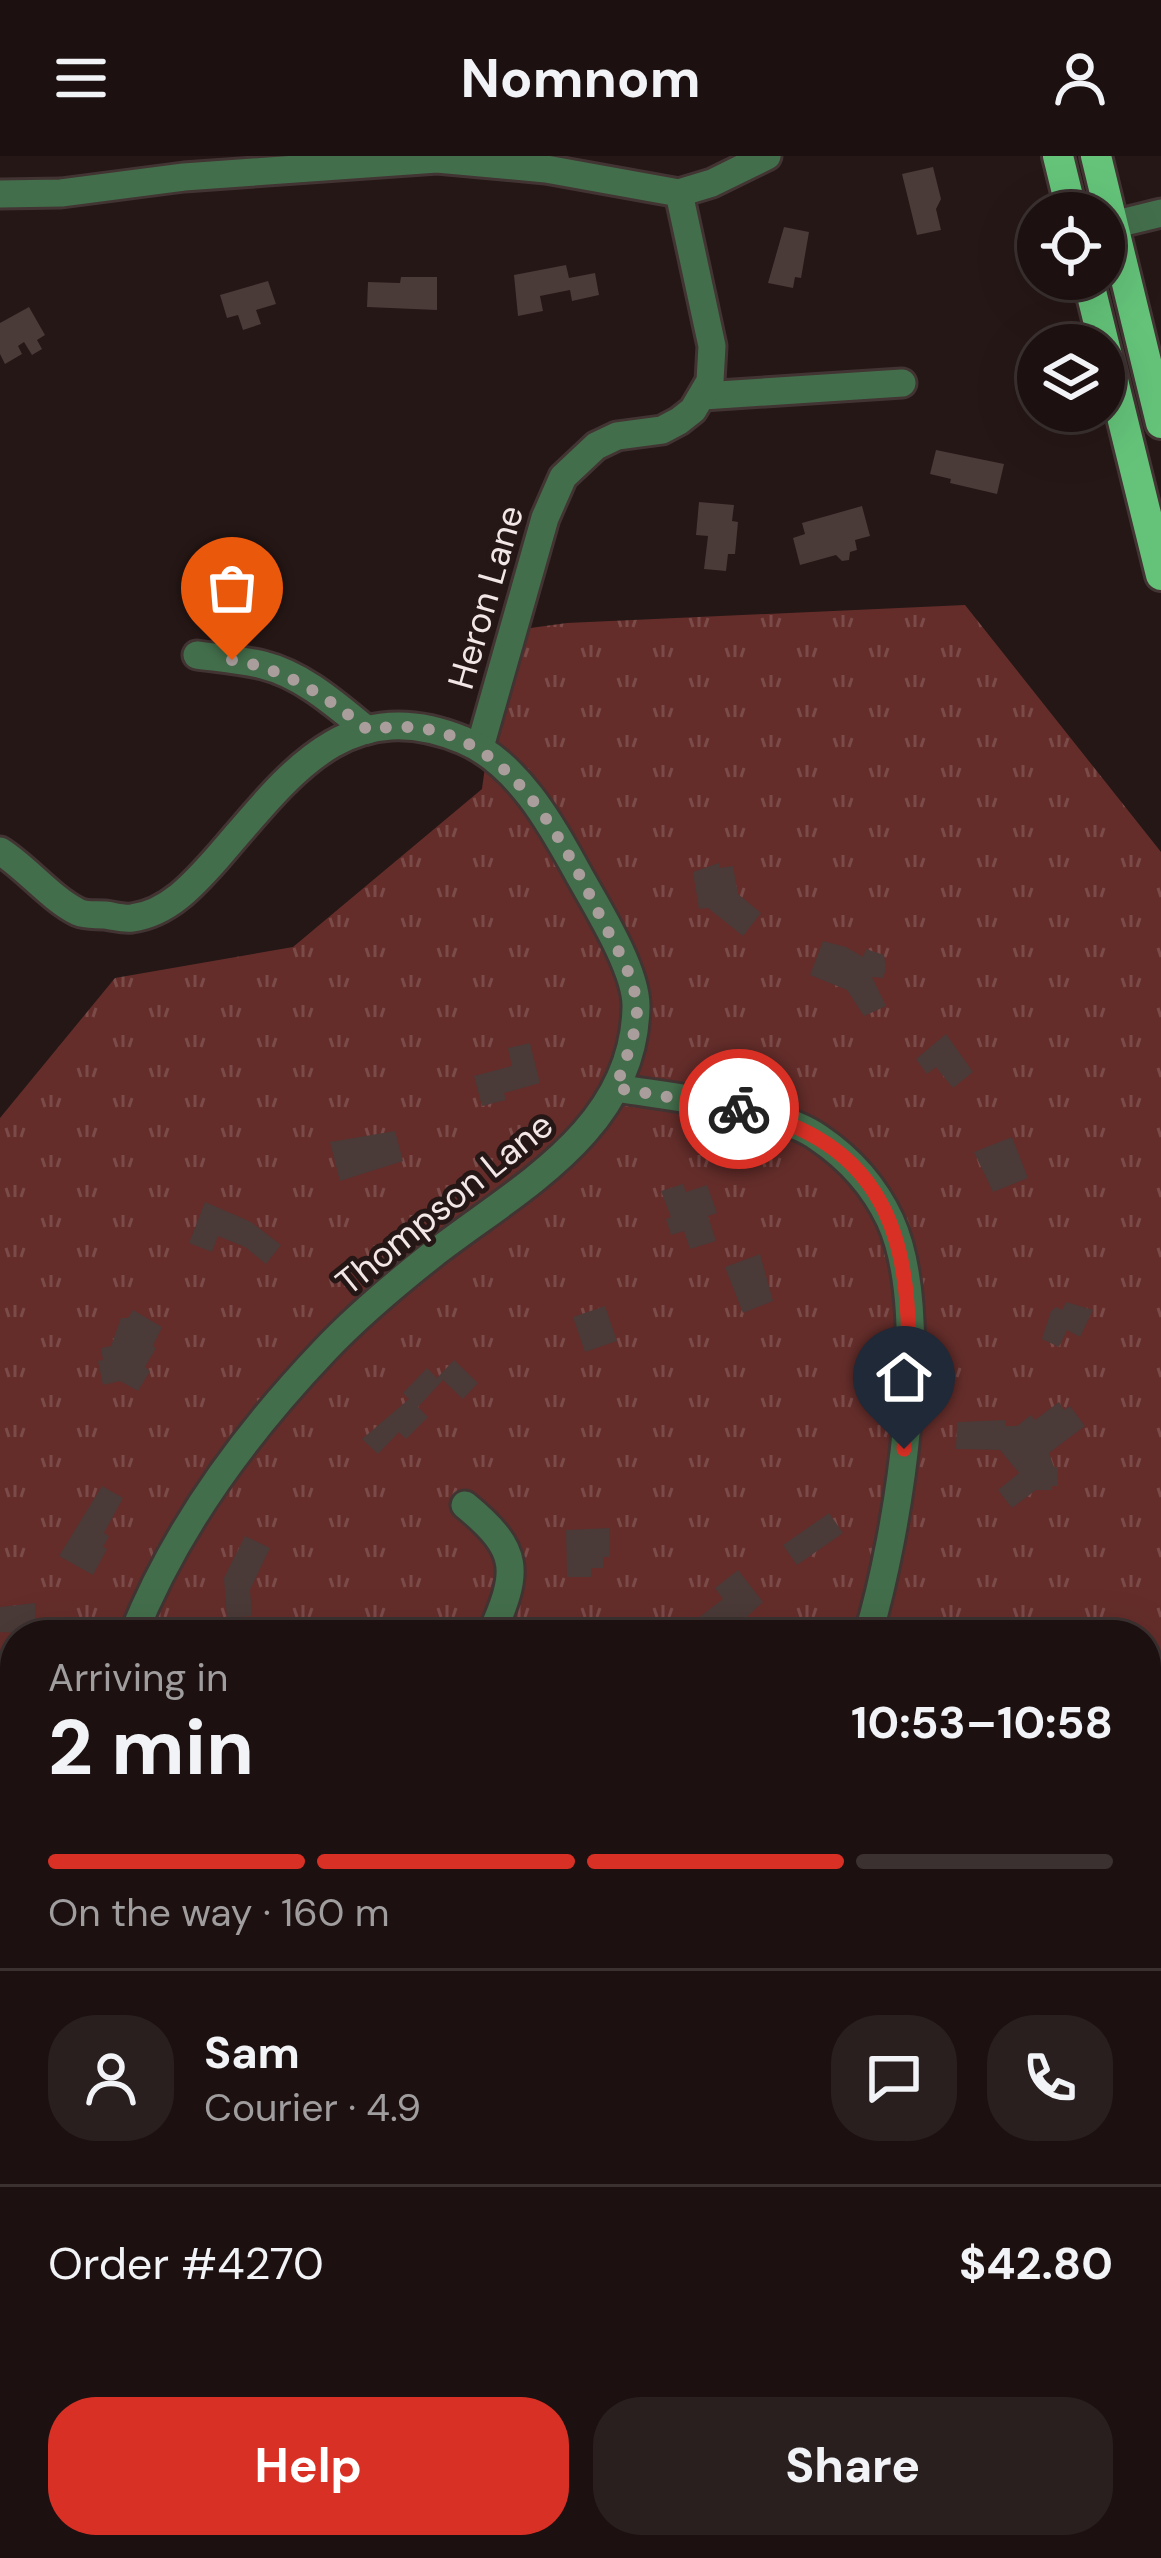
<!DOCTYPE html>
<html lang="en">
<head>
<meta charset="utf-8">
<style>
  body { margin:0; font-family:"DM Sans",sans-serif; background:#291f1e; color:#f1f3f6; height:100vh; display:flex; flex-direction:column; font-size:45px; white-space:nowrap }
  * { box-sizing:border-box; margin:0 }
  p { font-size:39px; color:#a09d9f }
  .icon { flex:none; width:66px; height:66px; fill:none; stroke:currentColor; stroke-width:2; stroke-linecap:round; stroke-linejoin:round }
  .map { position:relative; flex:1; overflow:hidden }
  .panel { position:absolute; left:0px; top:1464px; width:1161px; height:939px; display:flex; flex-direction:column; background:#1c1110; border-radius:48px 48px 0 0; box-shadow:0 12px 48px #0002,0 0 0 3px #3a3130 }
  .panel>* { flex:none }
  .tools { position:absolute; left:1017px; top:36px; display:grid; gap:24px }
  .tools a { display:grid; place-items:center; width:108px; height:108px; border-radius:50%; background:#1c1110; box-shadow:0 12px 48px #0002,0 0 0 3px #3a3130; font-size:60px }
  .pin { position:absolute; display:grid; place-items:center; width:102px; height:102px; color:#fff; margin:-123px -51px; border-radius:50% 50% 50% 0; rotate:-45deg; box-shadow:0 0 12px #0007 }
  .pin .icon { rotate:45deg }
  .courier { position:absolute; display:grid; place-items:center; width:120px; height:120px; margin:-60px; border:9px solid #d93025; border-radius:50%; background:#fff; color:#222; box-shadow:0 3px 15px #0007 }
  .overview em { font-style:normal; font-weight:700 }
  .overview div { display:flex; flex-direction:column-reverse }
  .overview { display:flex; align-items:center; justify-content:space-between; height:204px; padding:0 48px }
  h1 { font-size:78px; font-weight:700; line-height:90px }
  .bar { display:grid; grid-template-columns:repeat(4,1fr); gap:18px 12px; align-content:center; height:144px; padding:0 48px }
  .bar i { height:15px; border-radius:9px; background:#3a3130 }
  .bar .current { background:#d93025 }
  .bar p { grid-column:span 4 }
  .line { display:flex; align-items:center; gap:30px; padding:0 48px; border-top:3px solid #3a3130 }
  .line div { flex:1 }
  .round { display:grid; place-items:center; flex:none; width:126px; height:126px; border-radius:48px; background:#291f1e }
  .action { display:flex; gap:24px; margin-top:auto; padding:24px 48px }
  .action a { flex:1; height:138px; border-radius:48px; background:#d93025; color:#fff; font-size:48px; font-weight:700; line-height:138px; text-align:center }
  .action a+a { background:#291f1e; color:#f1f3f6 }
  header { display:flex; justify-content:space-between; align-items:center; height:156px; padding:0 48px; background:#1c1110; font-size:54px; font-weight:700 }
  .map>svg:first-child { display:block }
  .grass { fill:url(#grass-tufts); fill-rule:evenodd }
  .water { fill:url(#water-rules) }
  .building { fill:#4a3a38 }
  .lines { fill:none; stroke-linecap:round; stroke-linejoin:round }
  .minor-casing { stroke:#423433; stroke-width:33 }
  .major-casing { stroke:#423433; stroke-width:36 }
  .minor { stroke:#436e4b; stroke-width:27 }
  .major { stroke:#64c379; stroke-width:30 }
  .done { stroke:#aa9e9d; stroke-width:12; stroke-dasharray:0 21.6 }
  .route { stroke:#d93025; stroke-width:15 }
  .labels { text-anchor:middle; stroke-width:10; stroke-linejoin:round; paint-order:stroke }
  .street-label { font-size:36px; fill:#f2e7e6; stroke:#251716 }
</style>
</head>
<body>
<header><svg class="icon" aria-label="menu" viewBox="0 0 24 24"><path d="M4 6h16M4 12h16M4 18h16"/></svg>Nomnom<svg class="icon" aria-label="person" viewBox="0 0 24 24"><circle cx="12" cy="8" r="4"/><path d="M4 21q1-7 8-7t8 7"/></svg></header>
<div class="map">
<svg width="1161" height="2402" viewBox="0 0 1161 2402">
  <defs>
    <pattern id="grass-tufts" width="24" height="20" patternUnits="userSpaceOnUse" patternTransform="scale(3)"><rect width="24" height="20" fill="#642d2a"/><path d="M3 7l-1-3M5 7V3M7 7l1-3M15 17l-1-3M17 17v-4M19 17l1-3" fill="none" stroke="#7b4b49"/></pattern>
    <pattern id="water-rules" width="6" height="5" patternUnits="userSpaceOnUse" patternTransform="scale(3)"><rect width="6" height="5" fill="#914541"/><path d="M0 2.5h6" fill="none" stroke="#a1605c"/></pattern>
  </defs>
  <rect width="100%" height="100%" fill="#251716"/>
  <path class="grass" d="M965,449l196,247v1706h-1161v-1440l115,-140 178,-31 189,-158 14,-104 27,-56 44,-6zM15,1479h1131v909h-1131z"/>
  <g class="water">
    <polygon points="1146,2275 1154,2297 1161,2300 1161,2346 1146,2351"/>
    <polygon points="397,2388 446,2388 444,2402 397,2402"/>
  </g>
  <g class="building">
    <polygon points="933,11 941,43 936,53 941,74 917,79 902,18"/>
    <polygon points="784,71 809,76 801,122 795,121 793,132 768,127"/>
    <polygon points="566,109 569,122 595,117 599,139 572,145 570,134 540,140 543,155 518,160 514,119"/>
    <polygon points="401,121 437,121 437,154 367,151 368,126 400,127"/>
    <polygon points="268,125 276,148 256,154 261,168 243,174 238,159 227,162 220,139"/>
    <polygon points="29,151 45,179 37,184 42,193 32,199 24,186 18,190 22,198 5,208 0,198 0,167"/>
    <polygon points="936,294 1004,308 997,338 950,327 951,323 930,318"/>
    <polygon points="699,346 734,349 732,365 738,366 735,398 728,398 726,415 704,413 708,380 696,379"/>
    <polygon points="862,350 870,380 855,384 857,394 850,396 849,404 842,405 836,399 800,409 793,382 805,378 802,367"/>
    <polygon points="719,707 720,712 733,710 738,738 761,757 743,780 708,752 699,753 693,716"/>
    <polygon points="823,785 846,791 863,801 866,793 884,799 886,813 883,822 872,821 886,850 864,860 847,834 810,819"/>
    <polygon points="946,878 973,916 953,932 936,911 927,918 916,903"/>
    <polygon points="530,887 540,927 504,937 506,944 482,950 474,920 512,910 508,892"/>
    <polygon points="395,975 403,1005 340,1025 330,986"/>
    <polygon points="1012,981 1028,1022 993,1036 974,996"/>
    <polygon points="683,1028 686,1036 707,1029 717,1057 708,1060 716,1085 690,1093 684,1075 671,1079 666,1063 671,1061 661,1035"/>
    <polygon points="205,1046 251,1066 281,1089 266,1108 245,1091 218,1080 212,1096 189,1087"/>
    <polygon points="760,1098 773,1145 743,1157 725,1111"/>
    <polygon points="1066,1146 1093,1154 1080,1181 1067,1174 1059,1191 1042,1183 1051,1155 1056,1151 1062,1154"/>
    <polygon points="605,1150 617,1185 585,1196 573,1161"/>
    <polygon points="133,1154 162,1171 153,1190 156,1192 145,1211 150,1215 138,1235 120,1225 103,1229 98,1205 103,1204 101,1192 111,1190 121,1162 128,1162"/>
    <polygon points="454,1204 478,1227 463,1243 443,1224 418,1251 428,1261 406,1283 399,1276 378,1298 362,1283 409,1243 403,1237 427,1212 437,1222"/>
    <polygon points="1059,1246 1064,1254 1070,1250 1085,1270 1049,1297 1054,1311 1058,1311 1058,1330 1052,1330 1052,1334 1036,1334 1012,1352 998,1334 1019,1317 1000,1294 956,1293 957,1266 1005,1264 1005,1270 1017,1270 1031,1259 1035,1264"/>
    <polygon points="102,1330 123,1342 104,1377 109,1380 103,1391 107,1393 93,1419 59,1400"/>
    <polygon points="829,1357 843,1377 797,1409 783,1389"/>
    <polygon points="609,1372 610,1401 603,1401 603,1412 591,1412 591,1421 567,1421 566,1374"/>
    <polygon points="245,1380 270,1392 250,1434 252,1460 227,1462 224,1422"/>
    <polygon points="738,1414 763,1446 727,1479 676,1479 723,1443 715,1432"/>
    <polygon points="35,1447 36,1478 0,1476 0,1451"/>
    <polygon points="1009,1463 1025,1475 1023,1479 983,1479 991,1468 1001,1475"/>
    <polygon points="0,2017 15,2034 15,2071 0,2078"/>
  </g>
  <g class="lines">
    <g class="minor-casing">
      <g id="minor">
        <polyline points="0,38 61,37 184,21 437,3 546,13 679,37 712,27 767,0"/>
        <polyline points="1104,71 1161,57"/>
        <polyline points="703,240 902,227"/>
        <path d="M197,499c22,3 45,5 66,10 40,10 73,40 104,65"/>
        <polyline points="480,591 545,362 563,321 596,290 617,280 662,274 679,265 693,254 710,225 712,190 679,37"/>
        <path d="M0,695c27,17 50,47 78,61 9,4 17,2 27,3 9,1 17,4 27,3 37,-5 63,-35 86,-61 69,-79 127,-166 245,-117 55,23 89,86 116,135 18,32 58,96 57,132 -2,123 -119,182 -204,248 -38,30 -75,61 -108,96 -78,82 -149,178 -191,284"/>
        <path d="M616,932c53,9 160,19 203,50 31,21 55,48 71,82 44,96 8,315 -22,415"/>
        <path d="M465,1349c56,46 54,66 26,130"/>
        <polyline points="0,1556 15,1550"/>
      </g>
    </g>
    <g class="major-casing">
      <g id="major">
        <polyline points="1058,0 1072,57"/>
        <polyline points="1096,0 1161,267"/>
        <polyline points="1088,123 1161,419"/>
      </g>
    </g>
    <use href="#minor" class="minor"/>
    <use href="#major" class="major"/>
  </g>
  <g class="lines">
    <path class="done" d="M232,504c55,9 93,36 136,70 123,-24 185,89 231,184 13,26 32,55 37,85 5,28 -12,62 -20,89l123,21"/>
    <path class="route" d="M739,953c186,40 175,188 165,340"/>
  </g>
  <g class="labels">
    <g class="street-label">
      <text transform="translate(485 441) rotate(-74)" y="13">Heron Lane</text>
      <text transform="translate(444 1047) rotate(-39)" y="13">Thompson Lane</text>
    </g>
  </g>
</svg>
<div class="tools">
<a><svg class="icon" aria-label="locate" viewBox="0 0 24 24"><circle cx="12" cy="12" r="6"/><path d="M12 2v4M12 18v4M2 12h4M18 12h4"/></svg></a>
<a><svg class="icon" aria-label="layers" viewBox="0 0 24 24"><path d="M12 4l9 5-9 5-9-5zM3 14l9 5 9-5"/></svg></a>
</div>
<div class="pin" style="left:232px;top:504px;background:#ea580c"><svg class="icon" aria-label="bag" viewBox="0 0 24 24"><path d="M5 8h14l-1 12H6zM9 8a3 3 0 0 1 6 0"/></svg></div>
<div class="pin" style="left:904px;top:1293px;background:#1f2937"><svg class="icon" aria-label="home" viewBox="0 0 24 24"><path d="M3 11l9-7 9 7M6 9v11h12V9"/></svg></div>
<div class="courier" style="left:739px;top:953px"><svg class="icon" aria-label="bike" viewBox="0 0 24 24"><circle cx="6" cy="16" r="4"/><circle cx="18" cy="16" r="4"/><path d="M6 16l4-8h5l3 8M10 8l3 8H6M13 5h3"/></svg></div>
<section class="panel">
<div class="overview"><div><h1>2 min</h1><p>Arriving in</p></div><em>10:53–10:58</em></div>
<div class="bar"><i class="current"></i><i class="current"></i><i class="current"></i><i></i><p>On the way · 160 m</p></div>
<div class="line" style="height:216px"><a class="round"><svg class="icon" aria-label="person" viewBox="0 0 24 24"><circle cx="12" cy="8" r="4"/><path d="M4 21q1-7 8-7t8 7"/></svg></a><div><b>Sam</b><p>Courier · 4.9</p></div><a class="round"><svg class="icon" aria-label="chat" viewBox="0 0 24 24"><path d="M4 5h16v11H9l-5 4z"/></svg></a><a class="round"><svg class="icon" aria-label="phone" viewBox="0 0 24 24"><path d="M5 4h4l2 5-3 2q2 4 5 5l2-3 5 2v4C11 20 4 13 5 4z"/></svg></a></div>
<div class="line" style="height:156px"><div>Order #4270</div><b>$42.80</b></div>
<div class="action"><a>Help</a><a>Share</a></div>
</section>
</div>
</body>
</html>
